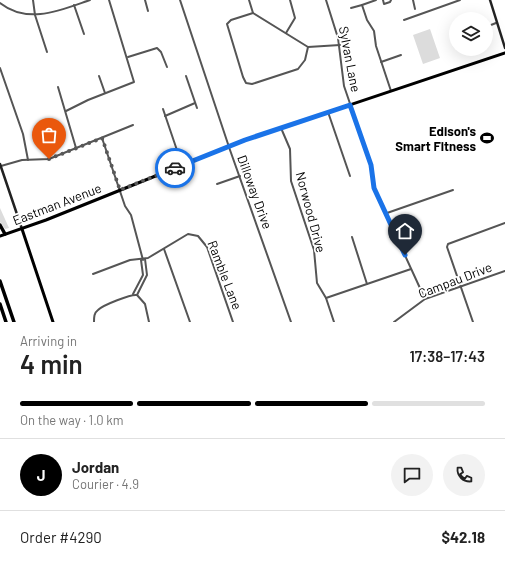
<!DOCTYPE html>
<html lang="en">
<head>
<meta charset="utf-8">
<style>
  body { margin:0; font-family:Barlow,sans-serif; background:#f2f2f2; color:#222; height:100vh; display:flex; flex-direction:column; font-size:15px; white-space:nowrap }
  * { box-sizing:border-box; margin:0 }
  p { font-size:13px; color:#767676 }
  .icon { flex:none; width:22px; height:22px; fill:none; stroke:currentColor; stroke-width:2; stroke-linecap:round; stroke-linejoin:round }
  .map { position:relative; height:322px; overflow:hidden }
  .sheet { display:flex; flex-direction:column; background:#fff; flex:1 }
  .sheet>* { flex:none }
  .tools { position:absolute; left:449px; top:12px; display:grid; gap:8px }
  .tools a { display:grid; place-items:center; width:44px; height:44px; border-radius:50%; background:#fff; box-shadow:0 4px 16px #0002; font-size:20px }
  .pin { position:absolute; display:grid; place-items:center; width:34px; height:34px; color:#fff; margin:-41px -17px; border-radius:50% 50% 50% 0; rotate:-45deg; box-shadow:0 0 4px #0007 }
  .pin .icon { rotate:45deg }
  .courier { position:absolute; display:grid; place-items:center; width:40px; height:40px; margin:-20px; border:3px solid #1a73e8; border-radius:50%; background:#fff; color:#222; box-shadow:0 1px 5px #0007 }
  .headline em { font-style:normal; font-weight:600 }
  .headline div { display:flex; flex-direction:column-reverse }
  .headline { display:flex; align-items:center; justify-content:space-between; height:68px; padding:0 20px }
  h1 { font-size:26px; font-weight:600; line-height:30px }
  .bar { display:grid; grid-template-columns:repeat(4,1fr); gap:6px 4px; align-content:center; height:48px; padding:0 20px }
  .bar i { height:5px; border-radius:3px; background:#e0e0e0 }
  .bar .active { background:#000 }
  .bar p { grid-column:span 4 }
  .line { display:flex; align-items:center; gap:10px; padding:0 20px; border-top:1px solid #e0e0e0 }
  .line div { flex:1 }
  .round { display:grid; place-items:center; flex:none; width:42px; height:42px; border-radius:21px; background:#f2f2f2 }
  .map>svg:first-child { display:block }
  .green { fill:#dcdcdc }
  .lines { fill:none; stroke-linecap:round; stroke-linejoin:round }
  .street { stroke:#555; stroke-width:2 }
  .secondary { stroke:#222; stroke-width:2.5 }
  .primary { stroke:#000; stroke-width:3 }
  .highway { stroke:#000; stroke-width:3.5 }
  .done { stroke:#595959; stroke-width:4; stroke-dasharray:0 7.2 }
  .route { stroke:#1a73e8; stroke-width:5 }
  .labels { text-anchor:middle; stroke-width:3.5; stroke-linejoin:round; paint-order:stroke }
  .street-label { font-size:13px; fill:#000; stroke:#fff }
  .poi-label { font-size:13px; font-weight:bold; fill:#000; stroke:#fff; text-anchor:end }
</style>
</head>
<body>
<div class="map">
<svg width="505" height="322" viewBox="0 0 505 322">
  <rect width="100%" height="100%" fill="#fff"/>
  <g class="green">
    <polygon points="430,29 440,58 423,64 413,35"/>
    <polygon points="0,208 9,228 5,229 0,222"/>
  </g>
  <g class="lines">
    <g class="street">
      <polyline points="33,0 35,15 47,52"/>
      <polyline points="145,0 148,11"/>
      <polyline points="180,0 230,150 291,322"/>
      <polyline points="249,0 253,13 308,47 340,45"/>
      <polyline points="326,0 338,38 344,86 371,165 374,188 425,299"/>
      <polyline points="376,0 362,5 367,20 374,31 376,46 391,91"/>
      <polyline points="383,0 384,4 390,2 391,0"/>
      <polyline points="413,0 415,9"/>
      <path d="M0,3c28,22 61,7 90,-3"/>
      <polyline points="74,5 84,34"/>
      <polyline points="351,8 362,5"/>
      <polyline points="253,13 231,20 227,24 243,77 246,83 252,84 298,69 305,60 308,47"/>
      <polyline points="404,20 460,0"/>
      <polyline points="486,27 496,23"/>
      <polyline points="286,33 295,18 290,0"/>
      <polyline points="451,39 456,37"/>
      <polyline points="128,57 157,48 161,52 167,67"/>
      <polyline points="381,62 401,55"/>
      <polyline points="0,68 23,134 28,160"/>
      <polyline points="99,76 105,93"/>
      <polyline points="186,76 197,108"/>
      <polyline points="58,87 76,148"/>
      <polyline points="163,109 182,165"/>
      <polyline points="66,111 88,100 134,82 109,0"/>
      <polyline points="328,112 350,176"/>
      <polyline points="165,116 195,103"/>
      <polyline points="281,128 290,149 291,181 314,250 317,283 326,298 334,322"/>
      <polyline points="102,138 125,206 131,215 143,260"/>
      <polyline points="1,166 22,160 49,159 133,125"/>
      <polyline points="217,184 240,176"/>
      <polyline points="387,213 453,190"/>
      <polyline points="352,237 367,284"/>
      <polyline points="164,249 190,322"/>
      <polyline points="93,274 130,260 148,258 188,234 198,236 207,247 233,322"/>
      <polyline points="133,294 143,275 141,260"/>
      <polyline points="137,295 147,275 145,259"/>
      <polyline points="137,295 145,304 149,322"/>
      <polyline points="326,298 411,269"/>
      <path d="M94,322c0,-5 0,-9 4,-12 5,-5 33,-16 39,-15"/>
      <polyline points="394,322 425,299 505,271"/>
      <polyline points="473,322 447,247 448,244 505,223"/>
    </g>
    <g class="secondary">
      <polyline points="490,0 505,48"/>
      <polyline points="0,164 22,229"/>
    </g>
    <g class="primary">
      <polyline points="22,229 53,322"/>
      <polyline points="0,236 46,220 245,140 505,53"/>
    </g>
    <g class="highway">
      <polyline points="0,225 5,234"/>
      <polyline points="0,281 14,322"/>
      <polyline points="0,304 6,322"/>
    </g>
  </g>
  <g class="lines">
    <polyline class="done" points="49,159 102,138 120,190 175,168"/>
    <polyline class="route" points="175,168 245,140 350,105 371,165 374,188 405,255"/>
  </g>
  <defs>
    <g id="stadium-bare" transform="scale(1.08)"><path d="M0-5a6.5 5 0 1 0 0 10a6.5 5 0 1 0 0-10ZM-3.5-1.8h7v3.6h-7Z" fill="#000" stroke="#fff" stroke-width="2.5" paint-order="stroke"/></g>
  </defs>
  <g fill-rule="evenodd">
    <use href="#stadium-bare" x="487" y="138"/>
  </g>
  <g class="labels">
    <g class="street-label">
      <text transform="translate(350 59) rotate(79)" y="5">Sylvan Lane</text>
      <text transform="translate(255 192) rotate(70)" y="5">Dilloway Drive</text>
      <text transform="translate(57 204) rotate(-21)" y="5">Eastman Avenue</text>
      <text transform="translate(311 212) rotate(75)" y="5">Norwood Drive</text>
      <text transform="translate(225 275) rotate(69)" y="5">Ramble Lane</text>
      <text transform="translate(455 280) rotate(-21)" y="5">Campau Drive</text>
    </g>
    <g class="poi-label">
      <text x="476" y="136">Edison's<tspan x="476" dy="15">Smart Fitness</tspan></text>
    </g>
  </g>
</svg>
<div class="tools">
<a><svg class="icon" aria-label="layers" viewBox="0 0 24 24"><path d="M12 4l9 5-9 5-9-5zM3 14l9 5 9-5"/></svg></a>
</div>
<div class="pin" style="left:49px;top:159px;background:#ea580c"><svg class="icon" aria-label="bag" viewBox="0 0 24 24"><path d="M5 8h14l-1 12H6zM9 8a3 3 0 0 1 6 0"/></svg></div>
<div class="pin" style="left:405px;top:255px;background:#1f2937"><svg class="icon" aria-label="home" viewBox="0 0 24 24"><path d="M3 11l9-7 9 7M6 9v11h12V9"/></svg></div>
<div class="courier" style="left:175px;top:168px"><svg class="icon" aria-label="car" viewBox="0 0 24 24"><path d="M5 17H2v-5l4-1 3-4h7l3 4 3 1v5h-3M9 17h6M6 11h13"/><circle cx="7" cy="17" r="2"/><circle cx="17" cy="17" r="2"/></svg></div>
</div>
<section class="sheet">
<div class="headline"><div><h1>4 min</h1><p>Arriving in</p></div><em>17:38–17:43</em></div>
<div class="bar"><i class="active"></i><i class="active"></i><i class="active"></i><i></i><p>On the way · 1.0 km</p></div>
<div class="line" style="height:72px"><b class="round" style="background:#000;color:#fff">J</b><div><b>Jordan</b><p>Courier · 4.9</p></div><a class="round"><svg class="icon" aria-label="chat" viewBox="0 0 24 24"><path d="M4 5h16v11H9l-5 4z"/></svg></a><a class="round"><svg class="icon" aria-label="phone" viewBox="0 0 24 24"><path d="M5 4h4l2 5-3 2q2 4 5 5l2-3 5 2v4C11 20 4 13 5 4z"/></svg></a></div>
<div class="line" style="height:52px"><div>Order #4290</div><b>$42.18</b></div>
</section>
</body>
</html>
